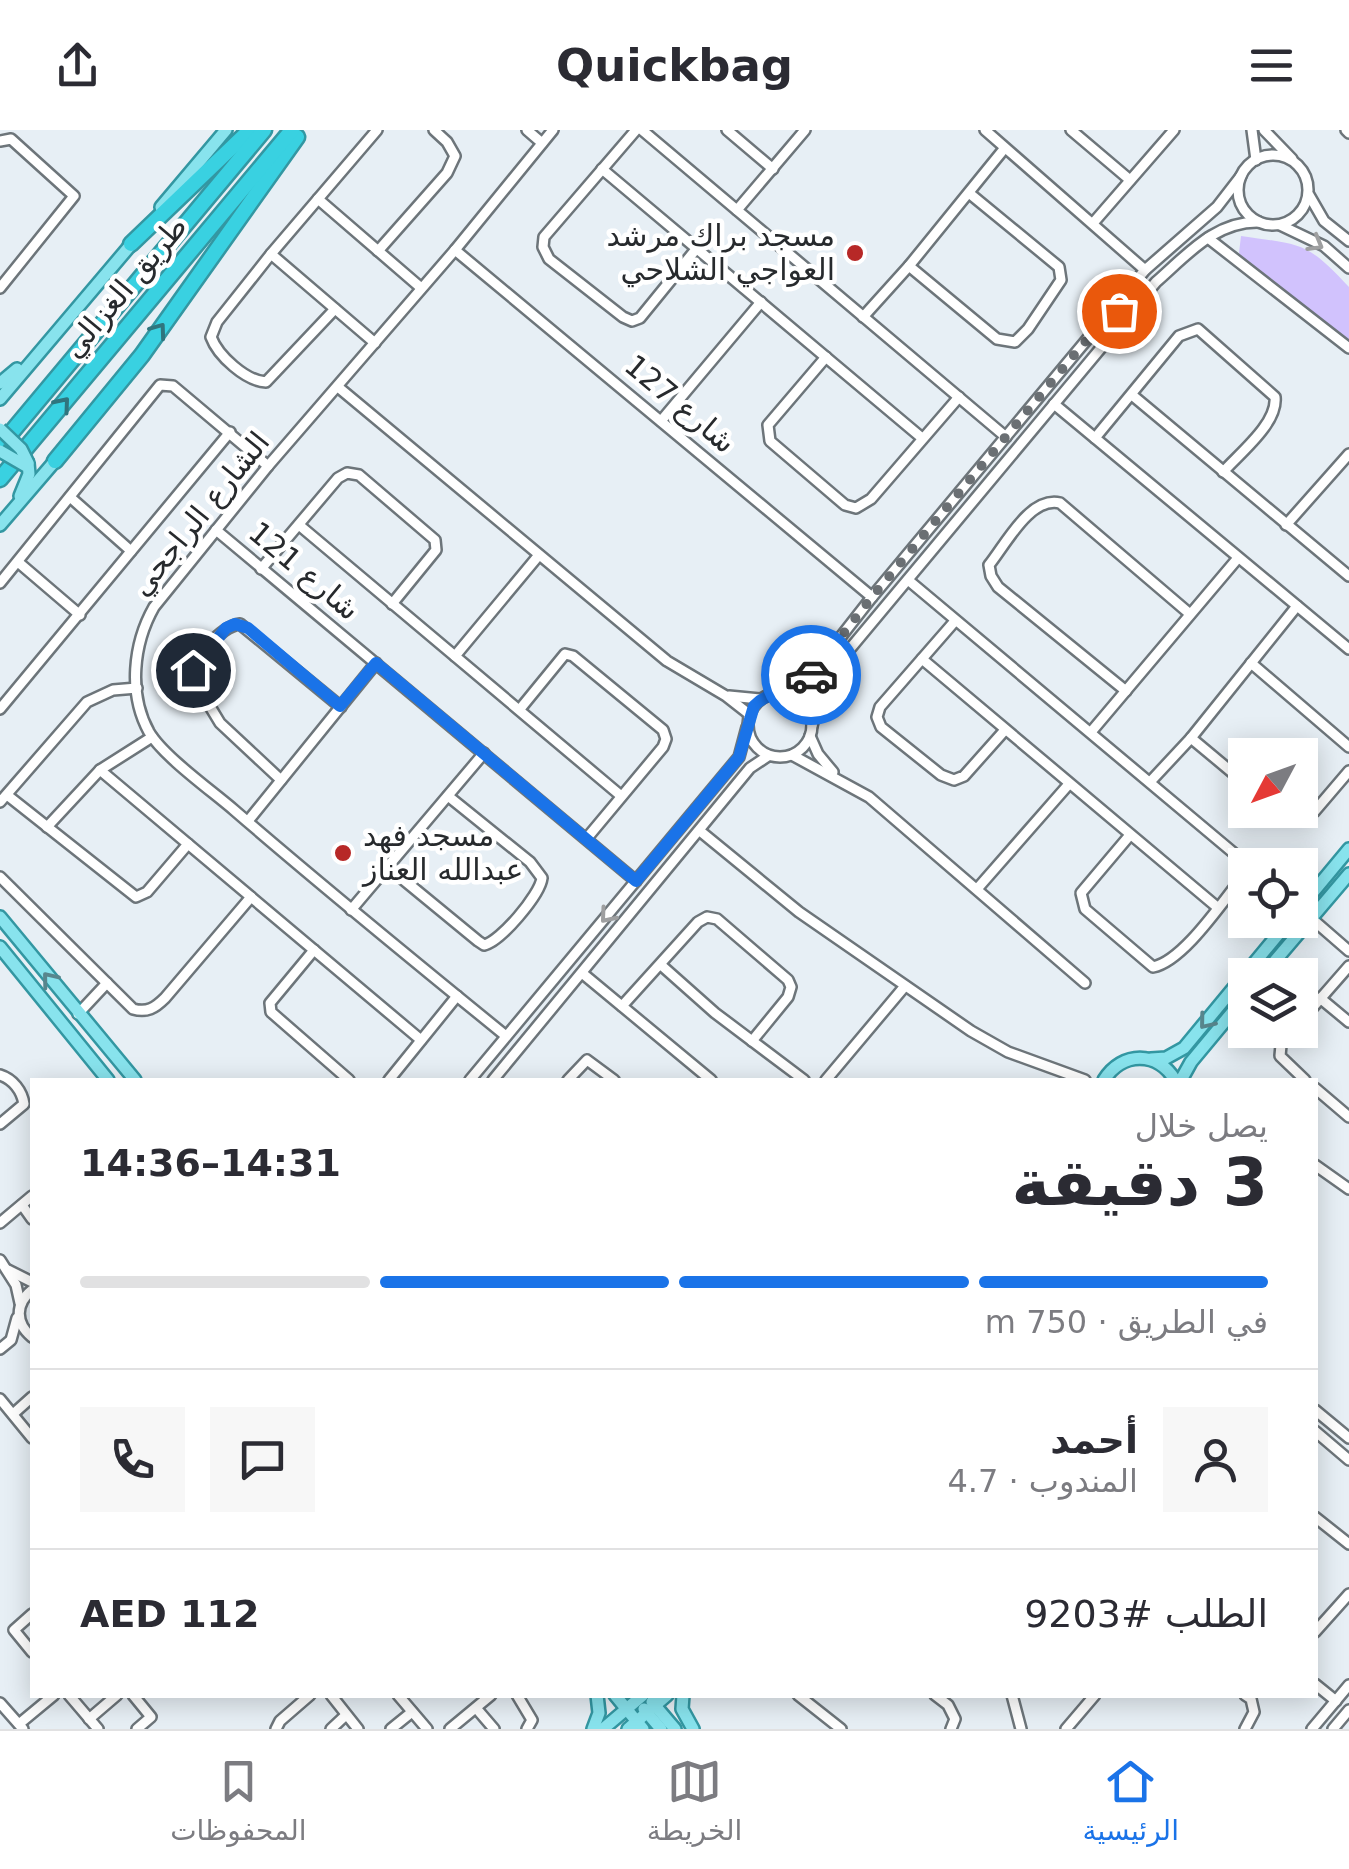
<!DOCTYPE html>
<html lang="ar">
<head>
<meta charset="utf-8">
<style>
  body { margin:0; font-family:"DejaVu Sans","Noto Naskh Arabic",sans-serif; background:#f7f7f7; color:#2b2b33; direction:rtl; height:100vh; display:flex; flex-direction:column; font-size:38px; white-space:nowrap }
  * { box-sizing:border-box; margin:0 }
  p { font-size:32px; color:#7c7c81 }
  .icon { flex:none; width:55px; height:55px; fill:none; stroke:currentColor; stroke-width:2; stroke-linecap:round; stroke-linejoin:round }
  .map { position:relative; flex:1; overflow:hidden; direction:ltr }
  .drawer { position:absolute; left:30px; top:948px; width:1288px; height:620px; display:flex; flex-direction:column; background:#fff; border-radius:0px; box-shadow:0 5px 25px #0003; direction:rtl }
  .drawer>* { flex:none }
  .needle { width:65px; rotate:229deg }
  .controls { position:absolute; left:1228px; top:608px; display:grid; gap:20px }
  .controls a { display:grid; place-items:center; width:90px; height:90px; border-radius:0px; background:#fff; box-shadow:0 5px 25px #0003; font-size:50px }
  .pin { position:absolute; display:grid; place-items:center; width:85px; height:85px; color:#fff; margin:-42px; border:5px solid #fff; border-radius:50%; box-shadow:0 2px 10px #0007 }
  .courier { position:absolute; display:grid; place-items:center; width:100px; height:100px; margin:-50px; border:8px solid #1a73e8; border-radius:50%; background:#fff; color:#222; box-shadow:0 2px 12px #0007 }
  .headline em { font-style:normal; font-weight:700 }
  .headline div { display:flex; flex-direction:column-reverse }
  .headline { display:flex; align-items:center; justify-content:space-between; height:170px; padding:0 50px }
  h1 { font-size:65px; font-weight:700; line-height:75px }
  .bar { display:grid; grid-template-columns:repeat(4,1fr); gap:15px 10px; align-content:center; height:120px; padding:0 50px }
  .bar i { height:12px; border-radius:8px; background:#e1e1e2 }
  .bar .selected { background:#1a73e8 }
  .bar p { grid-column:span 4 }
  .line { display:flex; align-items:center; gap:25px; padding:0 50px; border-top:2px solid #e1e1e2 }
  .line div { flex:1 }
  .round { display:grid; place-items:center; flex:none; width:105px; height:105px; border-radius:0px; background:#f7f7f7 }
  header { display:flex; justify-content:space-between; align-items:center; height:130px; padding:0 50px; background:#fff; font-size:45px; font-weight:700 }
  .tabs { display:flex; justify-content:space-around; align-items:center; height:140px; border-top:2px solid #e1e1e2; background:#fff; font-size:28px; color:#7c7c81 }
  .tabs a { display:grid; justify-items:center; gap:5px }
  .tabs .selected { color:#1a73e8 }
  .map>svg:first-child { display:block }
  .green { fill:#d1c2fd }
  .lines { fill:none; stroke-linecap:round; stroke-linejoin:round }
  .minor-casing { stroke:#6d757a; stroke-width:14 }
  .major-casing { stroke:#3397a2; stroke-width:16 }
  .highway-casing { stroke:#3397a2; stroke-width:19 }
  .minor { stroke:#fff; stroke-width:9 }
  .major { stroke:#88e3ed; stroke-width:11 }
  .highway { stroke:#39d1e1; stroke-width:14 }
  .major-bridge-casing { stroke:#3397a2; stroke-width:16; stroke-linecap:butt }
  .major-bridge { stroke:#88e3ed; stroke-width:11 }
  .oneway { stroke:#9e9fa0 }
  .oneway2 { stroke:#2f757e }
  .oneway3 { stroke:#58868d }
  .done { stroke:#6a6f73; stroke-width:10; stroke-dasharray:0 18 }
  .route { stroke:#1a73e8; stroke-width:12 }
  .poi-dot { fill:#b72827; stroke:#fff; stroke-width:4 }
  .labels { text-anchor:middle; stroke-width:9; stroke-linejoin:round; paint-order:stroke }
  .poi-label { font-size:30px; fill:#272a2d; stroke:#fff; text-anchor:end }
  .street-label { font-size:30px; fill:#272a2d; stroke:#fff }
</style>
</head>
<body>
<header><svg class="icon" aria-label="menu" viewBox="0 0 24 24"><path d="M4 6h16M4 12h16M4 18h16"/></svg>Quickbag<svg class="icon" aria-label="share" viewBox="0 0 24 24"><path d="M12 15V3M7 8l5-5 5 5M5 13v7h14v-7"/></svg></header>
<div class="map">
<svg width="1349" height="1599" viewBox="0 0 1349 1599">
  <rect width="100%" height="100%" fill="#e7eff5"/>
  <path class="green" d="M1241,106c61,9 65,5 108,51v53l-106,-81 -4,-6z"/>
  <g class="lines">
    <g class="minor-casing">
      <g id="minor">
        <polyline points="527,0 542,13"/>
        <polyline points="636,0 544,107 543,117 549,129 623,187 632,191 640,188 697,118"/>
        <polyline points="642,0 1006,307"/>
        <polyline points="727,0 773,39"/>
        <polyline points="985,0 1145,140"/>
        <polyline points="1071,0 1130,50"/>
        <polyline points="1252,0 1256,30"/>
        <polyline points="1264,0 1292,29"/>
        <polyline points="1346,0 1349,3"/>
        <polyline points="0,11 11,9 74,66 0,158"/>
        <circle cx="1273" cy="60" r="35"/>
        <polyline points="602,39 922,308"/>
        <polyline points="1309,65 1324,91 1349,111"/>
        <polyline points="318,69 420,157"/>
        <polyline points="737,80 805,0"/>
        <polyline points="1094,92 1174,0"/>
        <polyline points="1280,95 1324,116 1349,138"/>
        <polyline points="1208,108 1349,218"/>
        <polyline points="455,120 872,467"/>
        <polyline points="378,121 447,43 455,26 447,12 434,0"/>
        <polyline points="271,124 375,213"/>
        <polyline points="909,136 997,209 1015,212 1028,199 1061,150 1059,137 969,63"/>
        <path d="M335,179l-69,73c-20,-1 -48,-26 -55,-45l6,-15 54,-68 106,-124"/>
        <polyline points="863,187 909,136 1004,19"/>
        <polyline points="826,227 768,295 770,311 845,375 856,378 871,369 959,267"/>
        <polyline points="338,257 667,531 726,566 749,584"/>
        <polyline points="1132,265 1349,446"/>
        <polyline points="1054,274 1349,519"/>
        <polyline points="661,291 761,172"/>
        <path d="M1095,308l84,-102 19,-7 77,68c3,26 -35,56 -52,75"/>
        <polyline points="70,367 131,421"/>
        <polyline points="299,395 620,665"/>
        <polyline points="1286,395 1349,324"/>
        <polyline points="216,400 636,751"/>
        <polyline points="18,432 80,485"/>
        <polyline points="261,439 338,348 347,343 359,345 435,410 436,420 392,474"/>
        <polyline points="908,450 1248,735"/>
        <polyline points="0,453 160,255 173,256 268,336"/>
        <polyline points="955,491 880,577 877,587 881,597 941,645 954,650 964,646 1005,600"/>
        <polyline points="455,526 539,425"/>
        <polyline points="922,529 1217,777"/>
        <polyline points="1251,533 1349,617"/>
        <path d="M1126,561l-128,-104 -7,-11 -2,-11c17,-21 41,-69 71,-62l130,111"/>
        <circle cx="780" cy="595" r="32"/>
        <polyline points="784,563 807,550 872,467 1145,140 1217,77 1241,46"/>
        <polyline points="729,566 760,569"/>
        <polyline points="0,579 230,302"/>
        <polyline points="520,579 565,524 573,526 663,600 666,609 663,617 587,708"/>
        <path d="M812,596l9,-35 28,-41 307,-368c31,-27 59,-61 103,-60"/>
        <polyline points="1091,602 1238,428"/>
        <polyline points="810,606 818,624 833,642"/>
        <polyline points="1191,608 1245,653"/>
        <polyline points="792,625 869,667 1085,853"/>
        <polyline points="100,640 421,910"/>
        <path d="M281,650l-61,-57 -26,-43c-2,-20 26,-54 46,-56l101,83"/>
        <polyline points="1150,652 1191,608 1297,476"/>
        <polyline points="7,665 136,767 147,762 188,714"/>
        <polyline points="0,672 87,572 113,560 137,558"/>
        <polyline points="1277,680 1298,691 1314,682 1349,641"/>
        <polyline points="248,691 376,533"/>
        <polyline points="47,697 100,640 152,607"/>
        <polyline points="700,701 799,782 971,901 1008,922 1085,950"/>
        <path d="M1130,705l-49,58 4,16 68,58c31,-6 71,-68 92,-93"/>
        <path d="M388,737l90,74 6,4c16,-3 56,-50 58,-67l-12,-16 -82,-66"/>
        <path d="M0,747l133,132c14,4 22,-1 32,-11l86,-101"/>
        <polyline points="977,759 1069,654"/>
        <polyline points="351,780 484,623"/>
        <polyline points="1311,788 1349,821"/>
        <polyline points="314,820 270,873 271,882 349,950"/>
        <polyline points="661,835 715,883 804,950"/>
        <polyline points="582,843 711,950"/>
        <polyline points="1320,868 1349,892"/>
        <polyline points="622,876 698,792 707,787 717,789 788,850 791,857 788,867 752,911"/>
        <polyline points="78,884 107,853"/>
        <polyline points="1300,892 1349,836"/>
        <polyline points="1294,900 1281,915 1280,926 1305,950"/>
        <path d="M506,906c-91,-74 -183,-149 -272,-226 -22,-19 -71,-54 -85,-78 -21,-38 -16,-88 5,-125l114,-141 187,-216 98,-120"/>
        <path d="M0,945c13,4 22,16 24,29l-24,20"/>
        <polyline points="389,950 457,866"/>
        <polyline points="470,950 739,627 747,597"/>
        <polyline points="493,950 750,638 768,626"/>
        <polyline points="568,950 587,930 614,950"/>
        <polyline points="826,950 905,856"/>
        <polyline points="1315,958 1349,987"/>
        <polyline points="1315,1035 1349,1059"/>
        <polyline points="22,1075 32,1089"/>
        <polyline points="0,1093 32,1066"/>
        <polyline points="0,1130 16,1155 20,1173"/>
        <polyline points="8,1140 32,1152"/>
        <path d="M32,1160c-17,14 -17,33 0,47"/>
        <polyline points="0,1219 11,1210 17,1188"/>
        <polyline points="0,1269 32,1308"/>
        <polyline points="1315,1280 1349,1308"/>
        <polyline points="13,1284 32,1267"/>
        <polyline points="1315,1301 1349,1330"/>
        <polyline points="1315,1387 1349,1414"/>
        <polyline points="32,1484 14,1500 32,1522"/>
        <polyline points="1315,1502 1349,1464"/>
        <polyline points="1315,1554 1336,1571"/>
        <polyline points="69,1565 98,1599"/>
        <polyline points="133,1565 151,1587 137,1599"/>
        <polyline points="331,1565 358,1599"/>
        <polyline points="398,1565 427,1599"/>
        <polyline points="517,1565 532,1590 527,1599"/>
        <polyline points="798,1565 841,1599"/>
        <polyline points="935,1565 948,1575 955,1589 951,1599"/>
        <polyline points="1012,1565 1021,1599"/>
        <polyline points="0,1573 23,1599"/>
        <polyline points="476,1578 494,1599"/>
        <polyline points="89,1589 117,1565"/>
        <polyline points="19,1594 54,1565"/>
        <polyline points="276,1599 280,1591 310,1565"/>
        <polyline points="331,1599 346,1585"/>
        <polyline points="391,1599 412,1582"/>
        <polyline points="450,1599 491,1565"/>
        <polyline points="1066,1599 1095,1565"/>
        <polyline points="1245,1599 1254,1582 1251,1569 1245,1565"/>
        <polyline points="1312,1599 1349,1555"/>
        <polyline points="1333,1599 1349,1580"/>
      </g>
    </g>
    <g class="major-casing">
      <g id="major">
        <polyline points="161,77 226,0"/>
        <polyline points="0,253 17,239"/>
        <polyline points="0,269 134,111"/>
        <polyline points="20,366 29,344 28,333"/>
        <polyline points="0,395 55,331"/>
        <polyline points="1300,778 1349,719"/>
        <polyline points="0,787 135,950"/>
        <polyline points="0,817 108,950"/>
        <polyline points="1263,845 1349,744"/>
        <polyline points="1151,929 1166,928 1184,918 1290,790"/>
        <path d="M1104,950c18,-29 54,-29 71,0"/>
        <polyline points="1181,950 1191,932 1245,867"/>
        <polyline points="615,1565 643,1599"/>
        <polyline points="683,1565 682,1579 693,1599"/>
        <polyline points="652,1572 675,1599"/>
        <polyline points="644,1579 661,1599"/>
        <polyline points="593,1599 599,1583 597,1565"/>
        <polyline points="603,1599 643,1565"/>
        <polyline points="628,1599 667,1565"/>
      </g>
    </g>
    <g class="highway-casing">
      <g id="highway">
        <polyline points="131,114 250,0"/>
        <polyline points="0,316 264,0"/>
        <polyline points="55,331 142,225 297,7"/>
        <polyline points="0,349 292,0"/>
      </g>
    </g>
    <use href="#minor" class="minor"/>
    <use href="#major" class="major"/>
    <use href="#highway" class="highway"/>
    <g class="major-bridge-casing">
      <g id="major-bridge">
        <polyline points="0,299 21,319 28,333"/>
        <polyline points="0,321 26,336"/>
      </g>
    </g>
    <use href="#major-bridge" class="major-bridge"/>
  </g>
  <defs><path id="oneway-chevron" d="M-2-3.5L2.5 0L-2 3.5" fill="none" stroke-width="1.6" stroke-linecap="round" stroke-linejoin="round" transform="scale(2.5)"/></defs>
  <g class="oneway">
    <use href="#oneway-chevron" transform="translate(1316 114) rotate(30)"/>
    <use href="#oneway-chevron" transform="translate(607 786) rotate(130)"/>
  </g>
  <g class="oneway2">
    <use href="#oneway-chevron" transform="translate(159 200) rotate(-54)"/>
    <use href="#oneway-chevron" transform="translate(63 274) rotate(-50)"/>
  </g>
  <g class="oneway3">
    <use href="#oneway-chevron" transform="translate(49 849) rotate(-129)"/>
    <use href="#oneway-chevron" transform="translate(1206 892) rotate(129)"/>
  </g>
  <g class="lines">
    <polyline class="done" points="811,545 872,467 1110,182 1119,181"/>
    <path class="route" d="M193,540l33,-42 9,-4 13,4 92,78 36,-43 260,218 103,-124 15,-51c16,-17 40,-12 57,-31"/>
  </g>
  <g class="poi-dot">
    <circle cx="855" cy="123" r="10"/>
    <circle cx="343" cy="723" r="10"/>
  </g>
  <g class="labels">
    <g class="poi-label">
      <text x="835" y="116">مسجد براك مرشد<tspan x="835" dy="34">العواجي الشلاحي</tspan></text>
      <text x="363" y="716" text-anchor="start">مسجد فهد<tspan x="363" dy="34">عبدالله العناز</tspan></text>
    </g>
    <g class="street-label">
      <text transform="translate(125 157) rotate(-50)" y="10">طريق الغزالي</text>
      <text transform="translate(680 274) rotate(40)" y="10">شارع 127</text>
      <text transform="translate(200 384) rotate(-51)" y="10">الشارع الراجحي</text>
      <text transform="translate(304 441) rotate(40)" y="10">شارع 121</text>
    </g>
  </g>
</svg>
<div class="controls">
<a><svg class="needle" viewBox="-14 -14 28 28"><path d="M0-13l5 13h-10z" fill="#e53935"/><path d="M0 13l5-13h-10z" fill="#7c7c81"/></svg></a>
<a><svg class="icon" aria-label="locate" viewBox="0 0 24 24"><circle cx="12" cy="12" r="6"/><path d="M12 2v4M12 18v4M2 12h4M18 12h4"/></svg></a>
<a><svg class="icon" aria-label="layers" viewBox="0 0 24 24"><path d="M12 4l9 5-9 5-9-5zM3 14l9 5 9-5"/></svg></a>
</div>
<div class="pin" style="left:1119px;top:181px;background:#ea580c"><svg class="icon" aria-label="bag" viewBox="0 0 24 24"><path d="M5 8h14l-1 12H6zM9 8a3 3 0 0 1 6 0"/></svg></div>
<div class="pin" style="left:193px;top:540px;background:#1f2937"><svg class="icon" aria-label="home" viewBox="0 0 24 24"><path d="M3 11l9-7 9 7M6 9v11h12V9"/></svg></div>
<div class="courier" style="left:811px;top:545px"><svg class="icon" aria-label="car" viewBox="0 0 24 24"><path d="M5 17H2v-5l4-1 3-4h7l3 4 3 1v5h-3M9 17h6M6 11h13"/><circle cx="7" cy="17" r="2"/><circle cx="17" cy="17" r="2"/></svg></div>
<section class="drawer">
<div class="headline"><div><h1>3 دقيقة</h1><p>يصل خلال</p></div><em>14:31–14:36</em></div>
<div class="bar"><i class="selected"></i><i class="selected"></i><i class="selected"></i><i></i><p>في الطريق · 750 m</p></div>
<div class="line" style="height:180px"><a class="round"><svg class="icon" aria-label="person" viewBox="0 0 24 24"><circle cx="12" cy="8" r="4"/><path d="M4 21q1-7 8-7t8 7"/></svg></a><div><b>أحمد</b><p>المندوب · 4.7</p></div><a class="round"><svg class="icon" aria-label="chat" viewBox="0 0 24 24"><path d="M4 5h16v11H9l-5 4z"/></svg></a><a class="round"><svg class="icon" aria-label="phone" viewBox="0 0 24 24"><path d="M5 4h4l2 5-3 2q2 4 5 5l2-3 5 2v4C11 20 4 13 5 4z"/></svg></a></div>
<div class="line" style="height:130px"><div>الطلب #9203</div><b>AED 112</b></div>
</section>
</div>
<nav class="tabs">
<a class="selected"><svg class="icon" aria-label="home" viewBox="0 0 24 24"><path d="M3 11l9-7 9 7M6 9v11h12V9"/></svg>الرئيسية</a>
<a><svg class="icon" aria-label="map" viewBox="0 0 24 24"><path d="M3 6l6-2 6 2 6-2v14l-6 2-6-2-6 2zM9 4v14M15 6v14"/></svg>الخريطة</a>
<a><svg class="icon" aria-label="saved" viewBox="0 0 24 24"><path d="M7 4h10v16l-5-4-5 4z"/></svg>المحفوظات</a>
</nav>
</body>
</html>
